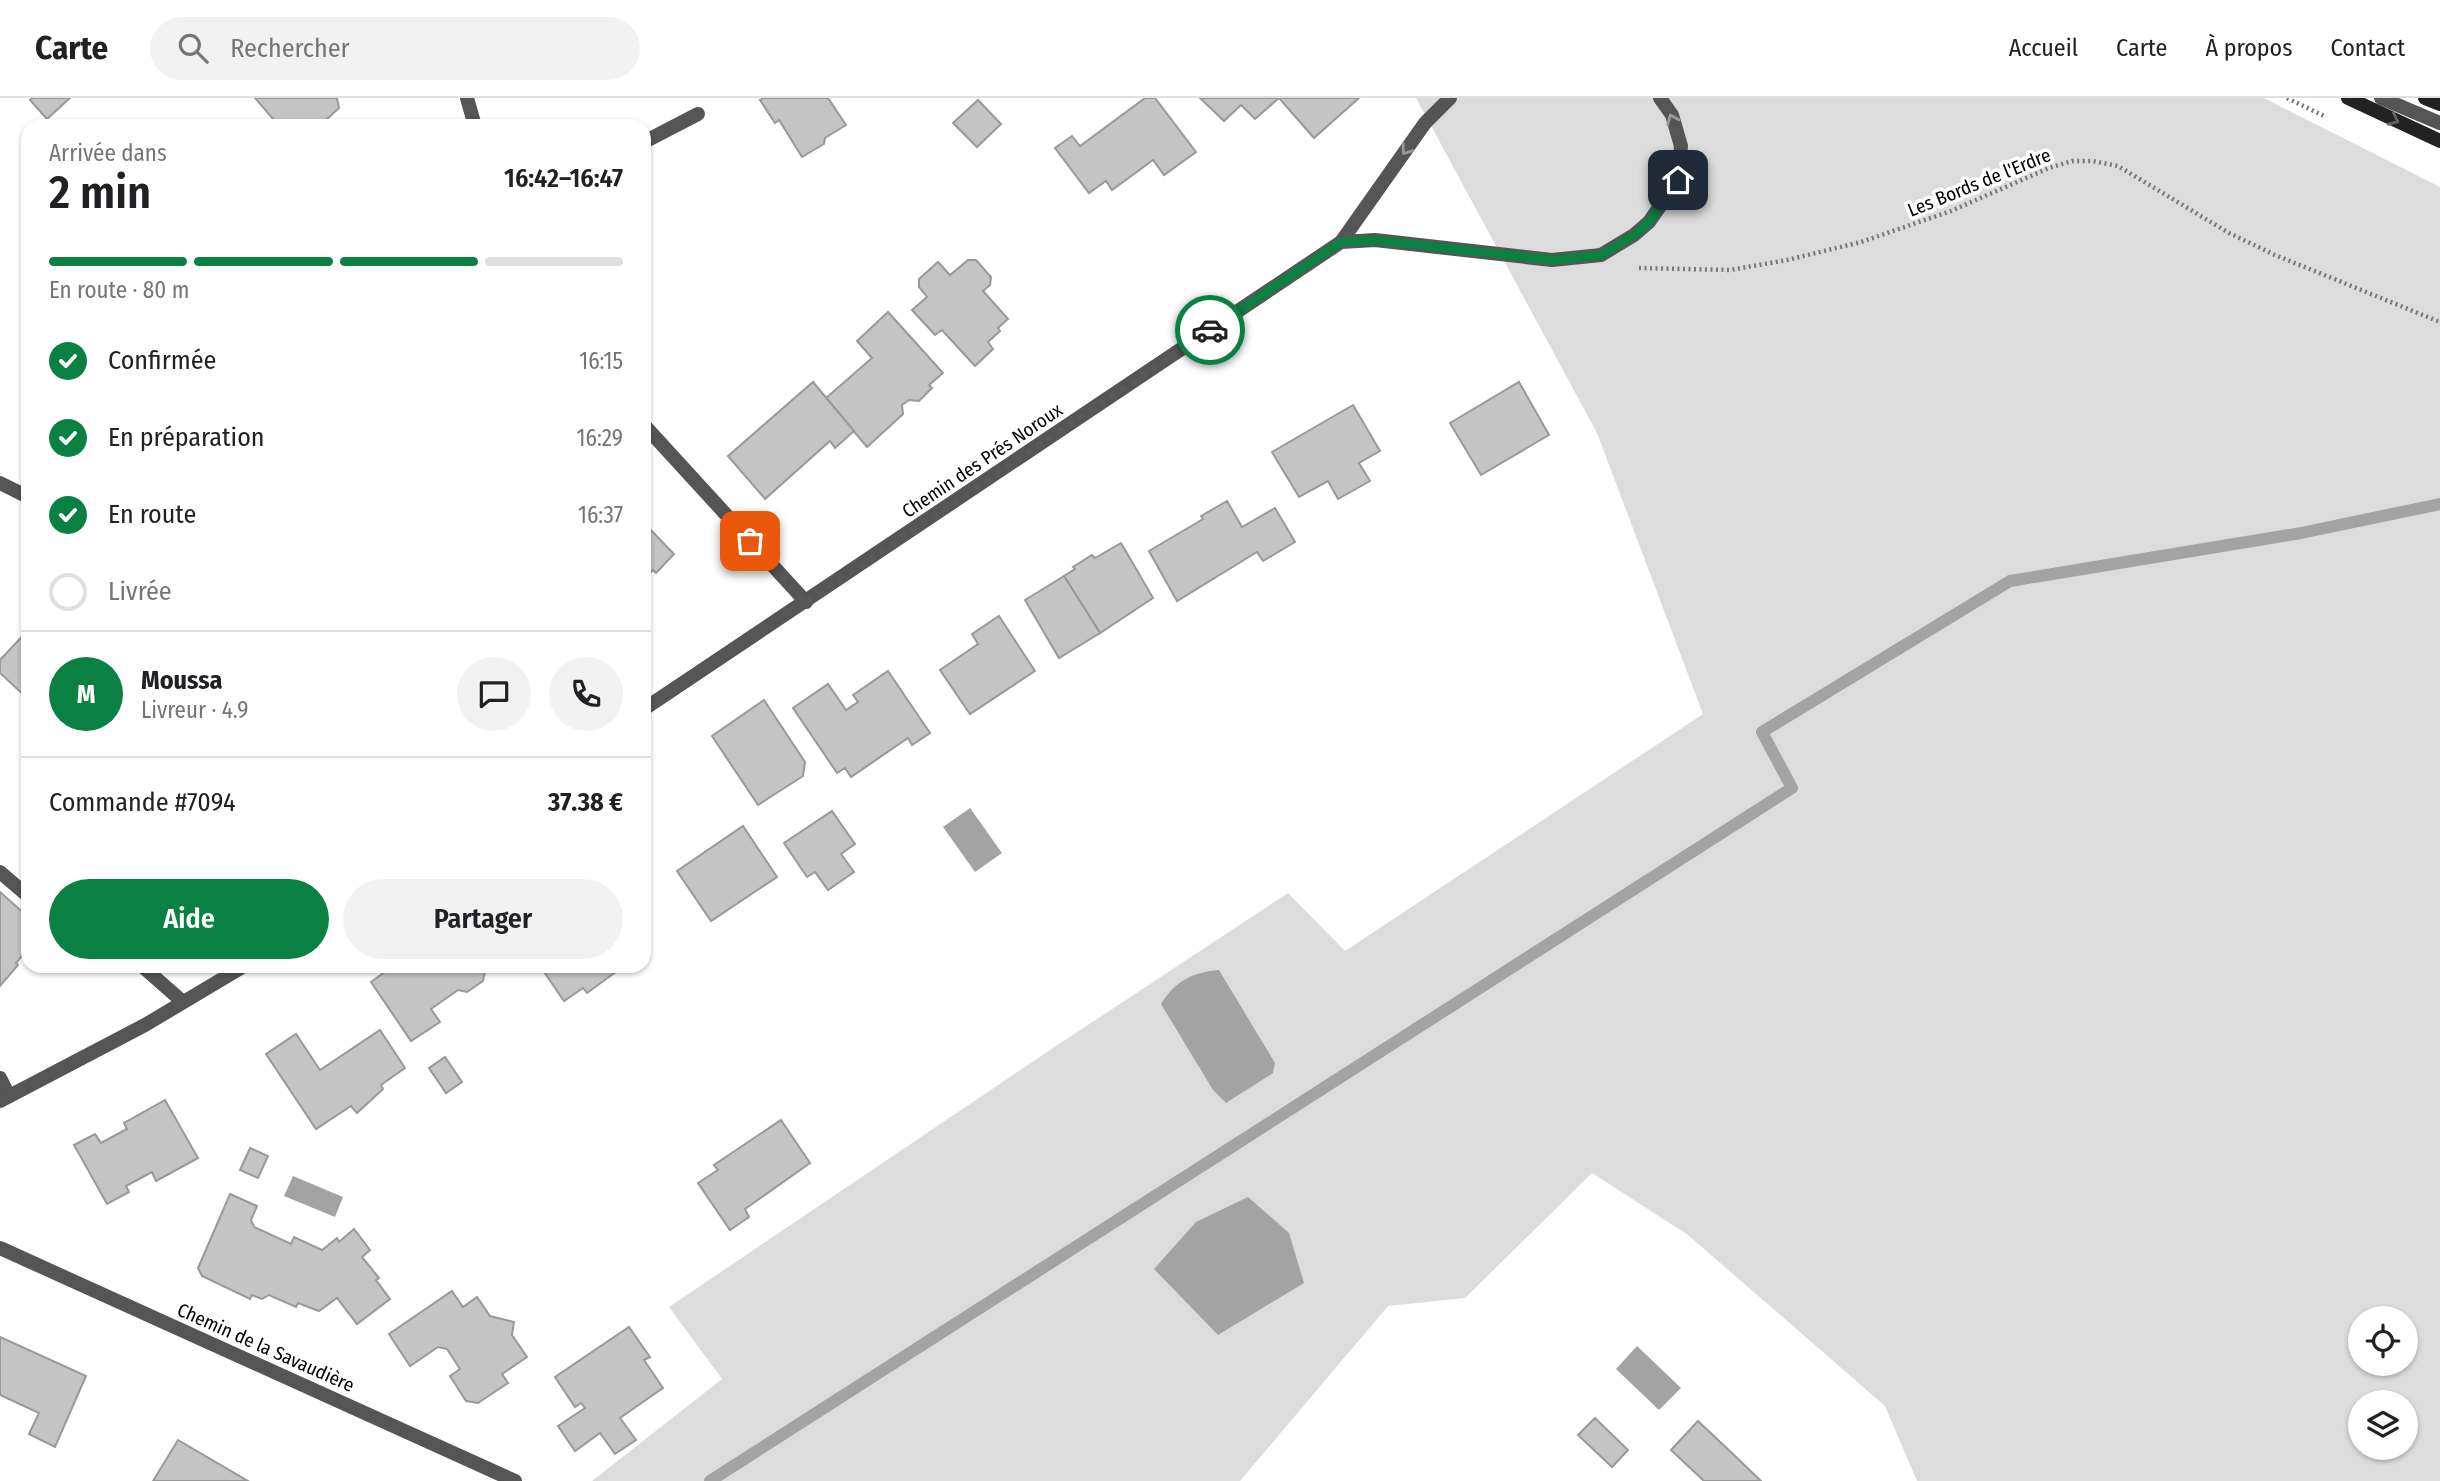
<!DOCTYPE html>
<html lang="fr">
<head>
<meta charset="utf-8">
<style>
  body { margin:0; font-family:"Fira Sans Condensed",sans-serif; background:#f2f2f2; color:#202124; height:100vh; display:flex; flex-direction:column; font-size:26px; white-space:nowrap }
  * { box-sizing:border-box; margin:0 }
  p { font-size:23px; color:#757577 }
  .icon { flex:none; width:38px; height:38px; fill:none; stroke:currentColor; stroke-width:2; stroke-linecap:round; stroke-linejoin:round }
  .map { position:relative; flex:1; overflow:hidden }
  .side { position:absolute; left:21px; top:21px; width:630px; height:854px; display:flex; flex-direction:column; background:#fff; border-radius:21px; box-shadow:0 2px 5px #0004 }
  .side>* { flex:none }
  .controls { position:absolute; left:2348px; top:1208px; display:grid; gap:14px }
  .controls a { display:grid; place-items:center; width:70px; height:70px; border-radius:50%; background:#fff; box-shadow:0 2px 5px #0004; font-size:35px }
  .pin { position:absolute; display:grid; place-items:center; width:60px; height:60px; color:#fff; margin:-30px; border-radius:14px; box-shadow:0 4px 10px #0006 }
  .courier { position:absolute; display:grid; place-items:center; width:70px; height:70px; margin:-35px; border:5px solid #0b8043; border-radius:50%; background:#fff; color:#222; box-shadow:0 2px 9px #0007 }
  .summary em { font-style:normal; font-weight:600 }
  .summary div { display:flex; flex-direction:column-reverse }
  .summary { display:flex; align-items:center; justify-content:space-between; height:119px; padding:0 28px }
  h1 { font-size:46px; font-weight:600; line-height:52px }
  .bar { display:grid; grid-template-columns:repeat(4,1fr); gap:10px 7px; align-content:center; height:84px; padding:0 28px }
  .bar i { height:9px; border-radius:5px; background:#e0e0e0 }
  .bar .selected { background:#0b8043 }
  .bar p { grid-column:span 4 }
  .line { display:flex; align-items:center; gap:18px; padding:0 28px; border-top:2px solid #e0e0e0 }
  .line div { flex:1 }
  .round { display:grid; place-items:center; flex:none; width:74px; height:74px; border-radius:37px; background:#f2f2f2 }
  ol { padding:0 28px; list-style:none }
  li { display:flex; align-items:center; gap:21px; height:77px }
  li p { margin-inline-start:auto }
  li .icon { padding:7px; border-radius:50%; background:#0b8043; color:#fff; stroke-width:4 }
  li:last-child { color:#757577 }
  li i { width:38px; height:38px; border:4px solid #e0e0e0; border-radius:50% }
  .primary-button { display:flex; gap:14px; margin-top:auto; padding:14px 28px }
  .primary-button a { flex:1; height:80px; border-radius:42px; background:#0b8043; color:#fff; font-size:28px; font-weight:600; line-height:80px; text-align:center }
  .primary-button a+a { background:#f2f2f2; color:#202124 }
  header { display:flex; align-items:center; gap:42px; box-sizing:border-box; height:98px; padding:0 35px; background:#fff; border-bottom:2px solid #e0e0e0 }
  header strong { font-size:33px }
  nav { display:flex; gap:38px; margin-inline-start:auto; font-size:24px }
  .search { width:490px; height:63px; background:#f2f2f2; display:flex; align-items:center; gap:18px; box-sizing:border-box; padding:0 24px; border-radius:38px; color:#757577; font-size:26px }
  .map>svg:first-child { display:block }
  .green { fill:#dcdcdc; fill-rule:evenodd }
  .water { fill:#a3a3a3 }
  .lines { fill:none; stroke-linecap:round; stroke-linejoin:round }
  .stream { stroke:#a3a3a3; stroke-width:12 }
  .building { fill:#c4c4c4; stroke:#999; stroke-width:2 }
  .path { stroke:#777; stroke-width:4.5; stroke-dasharray:2 3.5; stroke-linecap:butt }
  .service { stroke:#555; stroke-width:14 }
  .minor { stroke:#555; stroke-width:14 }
  .secondary { stroke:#222; stroke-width:14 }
  .oneway { stroke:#999 }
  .oneway2 { stroke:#646464 }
  .done { stroke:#595959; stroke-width:7; stroke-dasharray:0 12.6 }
  .route { stroke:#0b8043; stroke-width:9 }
  .labels { text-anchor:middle; stroke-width:7; stroke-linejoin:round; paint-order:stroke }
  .street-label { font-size:19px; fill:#000; stroke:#fff }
</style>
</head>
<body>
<header>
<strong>Carte</strong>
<div class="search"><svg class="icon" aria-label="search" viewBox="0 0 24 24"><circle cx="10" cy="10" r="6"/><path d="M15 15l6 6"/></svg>Rechercher</div>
<nav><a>Accueil</a><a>Carte</a><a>À propos</a><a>Contact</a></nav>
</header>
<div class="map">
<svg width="2440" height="1383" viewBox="0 0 2440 1383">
  <rect width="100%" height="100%" fill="#fff"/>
  <path class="green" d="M1416,0h848l176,89v1294h-523l-32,-75 -197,-171 -96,-62 -127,125 -77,8 -148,175h-648l130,-102 -53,-72 381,-257 238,-157 57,58 358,-237 -106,-281zM2361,1220h45v45h-45zM2361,1304h45v45h-45z"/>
  <g class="water">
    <polygon points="970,710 1002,755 975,774 943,729"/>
    <path d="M1219,872l56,93 -2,10 -47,30 -13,-13 -52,-86c14,-23 32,-32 58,-34z"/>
    <polygon points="293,1078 343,1099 335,1119 284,1098"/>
    <polygon points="1248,1099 1289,1135 1304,1185 1218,1237 1154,1171 1196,1124"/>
    <polygon points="1637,1248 1681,1290 1659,1312 1616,1271"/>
  </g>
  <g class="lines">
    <polyline class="stream" points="710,1383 1792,690 1762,634 2010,483 2301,435 2440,406"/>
  </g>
  <g class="building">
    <polygon points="32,0 70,0 47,21 30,2"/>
    <polygon points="255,0 337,0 339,10 324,24 316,24 313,28 279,28"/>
    <polygon points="764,0 828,0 846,27 825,40 824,46 802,59 779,22 775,25 760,2"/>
    <polygon points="1145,0 1155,0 1196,54 1164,77 1153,62 1112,92 1106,83 1089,95 1055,50 1072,38 1080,48"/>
    <polygon points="1200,0 1279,0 1255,21 1241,7 1224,23"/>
    <polygon points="1279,0 1359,0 1314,40"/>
    <polygon points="978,2 1001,26 977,49 953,25"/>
    <polygon points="968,162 976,162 991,179 990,187 983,193 1008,221 998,230 1000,233 988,244 993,251 975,268 942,232 935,237 912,212 927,199 919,189 919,181 938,164 950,177"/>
    <polygon points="888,214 943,275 929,287 932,290 919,303 909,302 902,307 903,316 867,349 826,300 872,260 857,243"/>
    <polygon points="813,284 854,333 835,350 830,343 765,401 728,358"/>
    <polygon points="1519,284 1549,337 1481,377 1450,325"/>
    <polygon points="1353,307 1380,353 1359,365 1370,383 1338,401 1328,383 1299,399 1272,354"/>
    <polygon points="1227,403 1242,429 1275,410 1295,444 1263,463 1257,454 1177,503 1149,453 1203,421 1201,418"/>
    <polygon points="644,425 674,456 656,475 653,472 644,481"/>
    <polygon points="1121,445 1153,500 1100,535 1064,478 1075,471 1073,469 1092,457 1095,460"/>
    <polygon points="1064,478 1100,535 1059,560 1025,502"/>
    <polygon points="999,518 1035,573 970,616 940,572 978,546 972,536"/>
    <polygon points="28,532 28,601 0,575 0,562"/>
    <polygon points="888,573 930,635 912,647 908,640 851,679 845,670 837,675 793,610 828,586 846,612 858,604 853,597"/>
    <polygon points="764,602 805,664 803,678 758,707 712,638"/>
    <polygon points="832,713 855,746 841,756 854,774 828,792 815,774 807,779 784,745"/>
    <polygon points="743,728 777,779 711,823 677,773"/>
    <polygon points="0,794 28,819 28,851 16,865 18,867 0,888"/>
    <polygon points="393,868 486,868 489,872 485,874 483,883 467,894 458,892 431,911 440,924 411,943 371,884"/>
    <polygon points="540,868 624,868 587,895 583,890 564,903"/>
    <polygon points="380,932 405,970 381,987 383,991 357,1015 351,1008 316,1031 266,956 296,936 320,972"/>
    <polygon points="445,959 462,984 446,995 429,970"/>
    <polygon points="165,1002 198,1060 156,1083 152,1074 126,1088 129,1094 107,1106 74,1047 95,1036 101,1045 127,1031 124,1025"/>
    <polygon points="781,1022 810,1065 745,1111 749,1119 730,1132 698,1085 718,1072 714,1067"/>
    <polygon points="250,1050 268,1058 258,1080 240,1072"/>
    <polygon points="230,1096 257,1108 251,1122 254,1129 291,1146 294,1139 322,1152 337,1140 339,1144 354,1131 370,1152 362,1159 379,1180 376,1182 390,1201 357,1226 337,1200 319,1213 298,1205 296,1209 269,1197 262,1201 252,1197 250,1201 202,1178 198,1170"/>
    <polygon points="452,1193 463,1209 477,1199 490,1218 514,1224 512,1237 527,1259 502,1276 508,1285 478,1305 466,1303 450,1278 460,1271 447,1251 438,1249 410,1268 389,1236"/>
    <polygon points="629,1229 650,1259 644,1262 663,1290 620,1320 636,1342 615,1356 600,1335 575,1353 558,1328 585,1310 581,1305 575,1309 555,1279"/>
    <polygon points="0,1239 86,1278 55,1349 29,1336 39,1315 0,1297"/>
    <polygon points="1595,1320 1628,1352 1612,1369 1578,1337"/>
    <polygon points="1698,1323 1734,1357 1761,1383 1704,1383 1671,1352"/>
    <polygon points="178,1342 248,1383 153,1383"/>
  </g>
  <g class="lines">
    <g class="path">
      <polyline points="2287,0 2324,18"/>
      <polyline points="1639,170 1730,172 1787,162 1861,144 1951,113 2049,70 2072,63 2093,63 2118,68 2229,135 2275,157 2440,224"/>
    </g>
    <g class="service">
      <polyline points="2381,0 2440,25"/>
      <polyline points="644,44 698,16"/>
      <polyline points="0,774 28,798"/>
      <polyline points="142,868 183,904"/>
      <polyline points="0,980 9,998"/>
    </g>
    <g class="minor">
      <polyline points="467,0 475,28"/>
      <polyline points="1341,144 1375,142 1552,162 1601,157 1634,137 1649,124 1678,82 1681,48 1672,17 1660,0"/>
      <polyline points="644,327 806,504"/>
      <polyline points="0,385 28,399"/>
      <polyline points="644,611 1341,144 1425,25 1450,0"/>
      <polyline points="0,1003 145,927 244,868"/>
      <polyline points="0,1150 515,1383"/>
    </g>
    <g class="secondary">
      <polyline points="2348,0 2440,43"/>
      <polyline points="2425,0 2440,6"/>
    </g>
  </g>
  <defs><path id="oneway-chevron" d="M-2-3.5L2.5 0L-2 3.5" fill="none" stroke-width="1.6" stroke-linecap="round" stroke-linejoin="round" transform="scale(1.75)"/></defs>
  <g class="oneway">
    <use href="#oneway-chevron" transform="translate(1672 21) rotate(-113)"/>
    <use href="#oneway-chevron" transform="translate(1406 52) rotate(125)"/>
  </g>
  <use class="oneway2" href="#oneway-chevron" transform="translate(2394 22) rotate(25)"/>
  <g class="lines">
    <polyline class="done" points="750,443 806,505 1210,232"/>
    <polyline class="route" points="1210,232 1341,144 1376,142 1552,162 1601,157 1634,137 1649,124 1678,82"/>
  </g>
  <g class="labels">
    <g class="street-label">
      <text transform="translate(1979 84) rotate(-22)" y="7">Les Bords de l'Erdre</text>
      <text transform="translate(982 362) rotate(-34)" y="7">Chemin des Prés Noroux</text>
      <text transform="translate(266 1249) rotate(24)" y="7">Chemin de la Savaudière</text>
    </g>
  </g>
</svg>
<div class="controls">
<a><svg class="icon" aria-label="locate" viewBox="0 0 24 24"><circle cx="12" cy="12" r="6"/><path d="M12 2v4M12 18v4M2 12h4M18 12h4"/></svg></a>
<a><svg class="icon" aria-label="layers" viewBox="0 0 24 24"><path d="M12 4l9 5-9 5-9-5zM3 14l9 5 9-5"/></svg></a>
</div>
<div class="pin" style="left:750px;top:443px;background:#ea580c"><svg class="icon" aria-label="bag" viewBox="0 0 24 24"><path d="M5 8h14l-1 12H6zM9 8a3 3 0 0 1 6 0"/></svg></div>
<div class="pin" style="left:1678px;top:82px;background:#1f2937"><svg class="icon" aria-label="home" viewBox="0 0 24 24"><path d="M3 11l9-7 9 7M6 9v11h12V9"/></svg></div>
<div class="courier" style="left:1210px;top:232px"><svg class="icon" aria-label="car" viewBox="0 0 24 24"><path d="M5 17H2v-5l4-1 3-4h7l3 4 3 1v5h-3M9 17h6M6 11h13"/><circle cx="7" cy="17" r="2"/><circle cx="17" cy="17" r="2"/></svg></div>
<section class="side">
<div class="summary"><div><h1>2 min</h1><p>Arrivée dans</p></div><em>16:42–16:47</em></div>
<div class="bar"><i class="selected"></i><i class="selected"></i><i class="selected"></i><i></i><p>En route · 80 m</p></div>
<ol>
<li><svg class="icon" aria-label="check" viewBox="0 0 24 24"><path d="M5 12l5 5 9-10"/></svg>Confirmée<p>16:15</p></li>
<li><svg class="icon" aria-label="check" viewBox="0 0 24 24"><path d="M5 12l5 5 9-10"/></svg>En préparation<p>16:29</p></li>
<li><svg class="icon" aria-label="check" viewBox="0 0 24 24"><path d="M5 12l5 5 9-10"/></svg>En route<p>16:37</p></li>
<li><i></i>Livrée</li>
</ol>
<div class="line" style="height:126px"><b class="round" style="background:#0b8043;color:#fff">M</b><div><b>Moussa</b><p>Livreur · 4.9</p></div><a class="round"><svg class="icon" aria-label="chat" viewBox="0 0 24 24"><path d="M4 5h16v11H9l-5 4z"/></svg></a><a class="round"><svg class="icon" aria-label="phone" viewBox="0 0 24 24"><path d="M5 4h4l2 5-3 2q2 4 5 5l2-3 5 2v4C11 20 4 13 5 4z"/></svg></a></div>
<div class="line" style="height:91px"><div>Commande #7094</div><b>37.38 €</b></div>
<div class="primary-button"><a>Aide</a><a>Partager</a></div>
</section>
</div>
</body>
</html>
